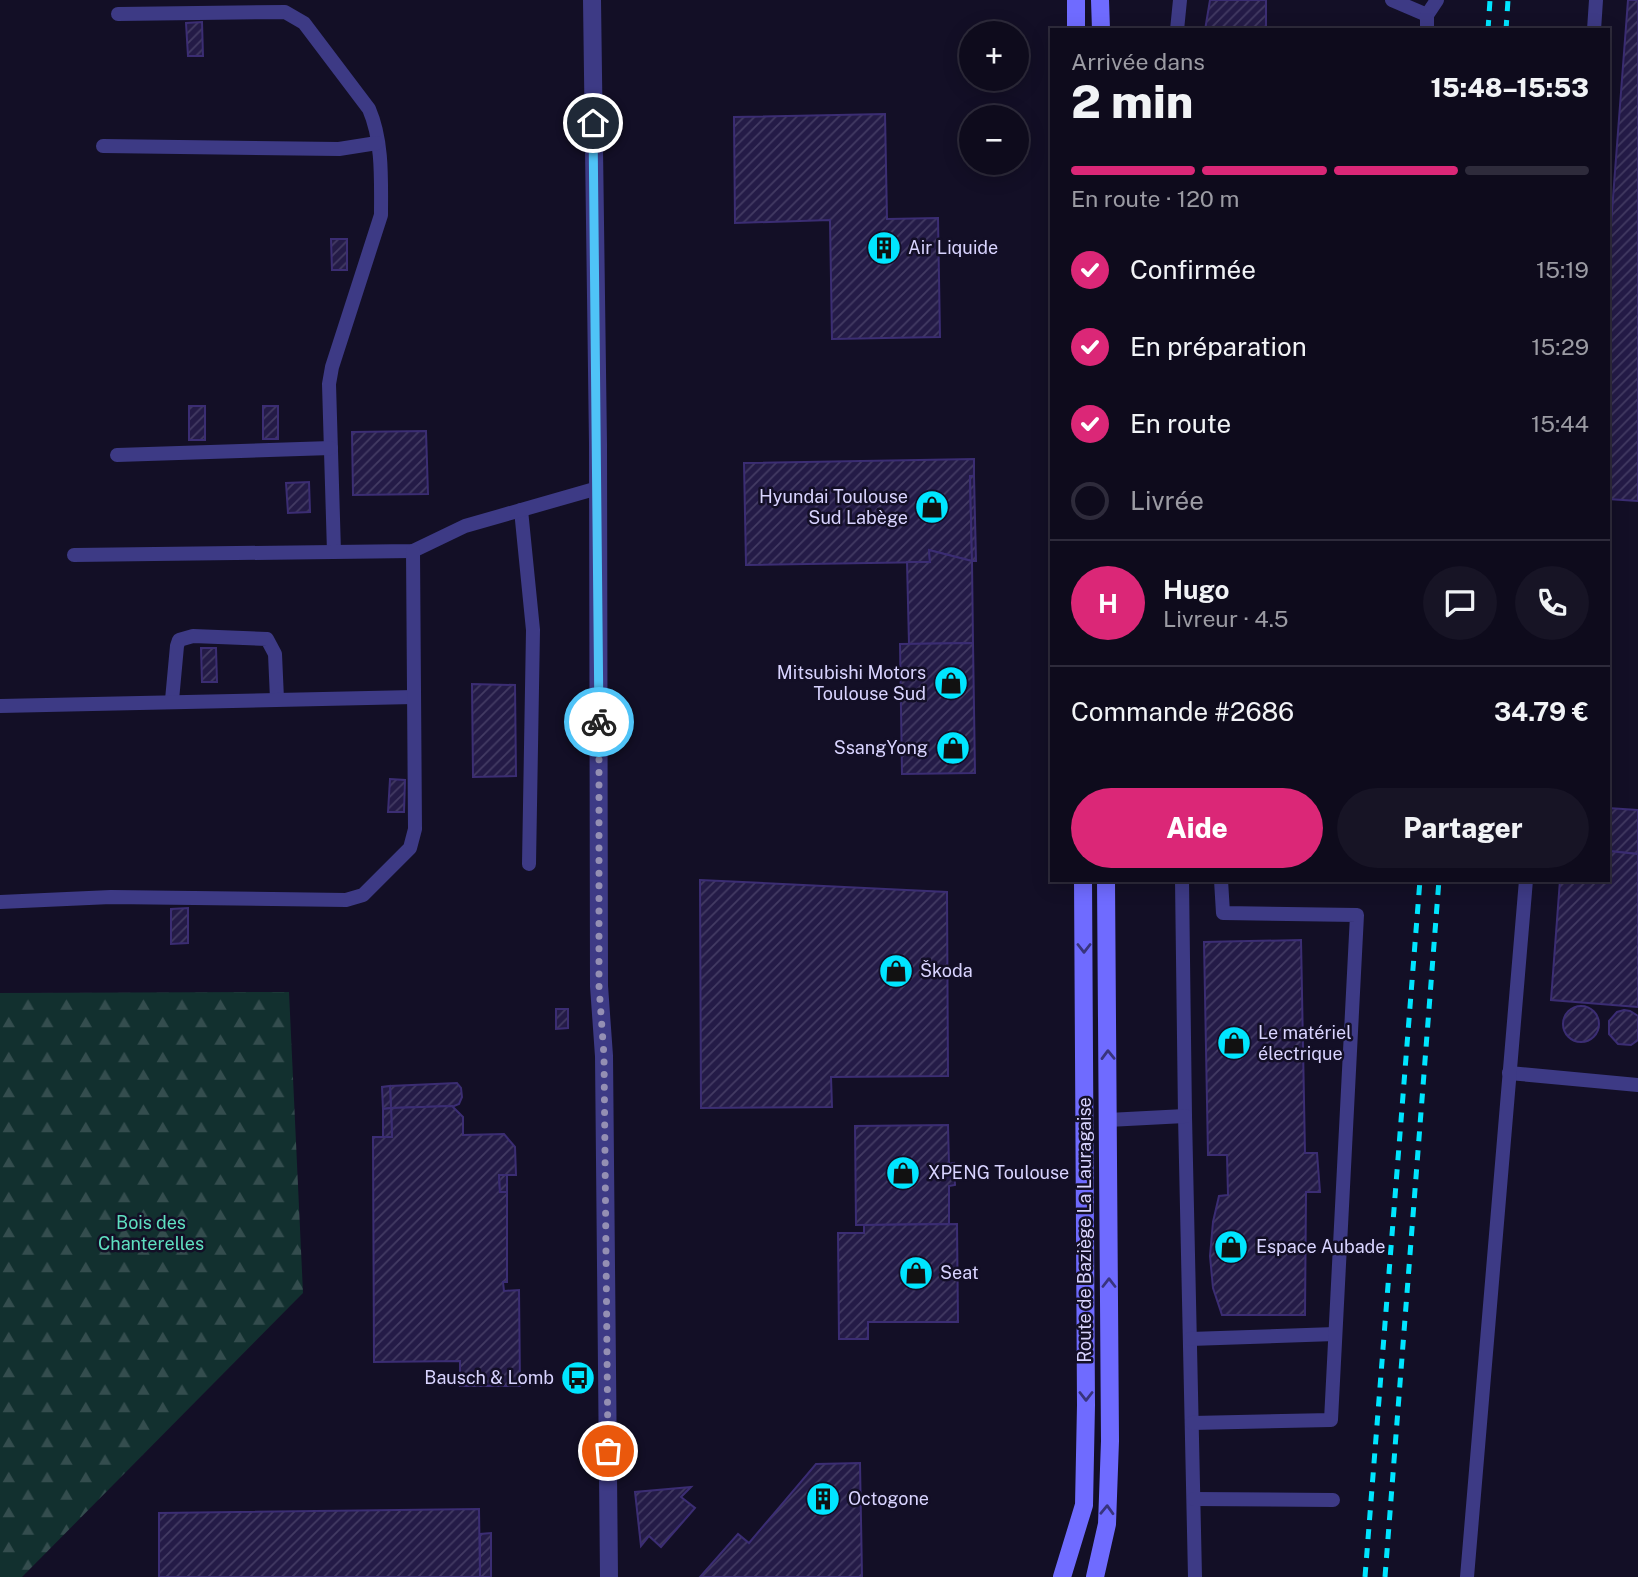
<!DOCTYPE html>
<html lang="fr">
<head>
<meta charset="utf-8">
<style>
  body { margin:0; font-family:"Public Sans",sans-serif; background:#171425; color:#f1f3f6; height:100vh; display:flex; flex-direction:column; font-size:26px; white-space:nowrap }
  * { box-sizing:border-box; margin:0 }
  p { font-size:23px; color:#9b9ba3 }
  .icon { flex:none; width:38px; height:38px; fill:none; stroke:currentColor; stroke-width:2; stroke-linecap:round; stroke-linejoin:round }
  .map { position:relative; flex:1; overflow:hidden }
  .panel { position:absolute; left:1050px; top:28px; width:560px; height:854px; display:flex; flex-direction:column; background:#0e0b1c; border-radius:0px; box-shadow:0 4px 18px #0003,0 0 0 2px #2e2b3b }
  .panel>* { flex:none }
  .tools { position:absolute; left:959px; top:21px; display:grid; gap:14px }
  .tools a { display:grid; place-items:center; width:70px; height:70px; border-radius:50%; background:#0e0b1c; box-shadow:0 4px 18px #0003,0 0 0 2px #2e2b3b; font-size:35px }
  .pin { position:absolute; display:grid; place-items:center; width:60px; height:60px; color:#fff; margin:-30px; border:4px solid #fff; border-radius:50%; box-shadow:0 2px 7px #0007 }
  .courier { position:absolute; display:grid; place-items:center; width:70px; height:70px; margin:-35px; border:5px solid #4fc3f7; border-radius:50%; background:#fff; color:#222; box-shadow:0 2px 9px #0007 }
  .summary em { font-style:normal; font-weight:800 }
  .summary div { display:flex; flex-direction:column-reverse }
  .summary { display:flex; align-items:center; justify-content:space-between; height:119px; padding:0 21px }
  h1 { font-size:46px; font-weight:800; line-height:52px }
  .bar { display:grid; grid-template-columns:repeat(4,1fr); gap:10px 7px; align-content:center; height:84px; padding:0 21px }
  .bar i { height:9px; border-radius:5px; background:#2e2b3b }
  .bar .selected { background:#db2777 }
  .bar p { grid-column:span 4 }
  .line { display:flex; align-items:center; gap:18px; padding:0 21px; border-top:2px solid #2e2b3b }
  .line div { flex:1 }
  .round { display:grid; place-items:center; flex:none; width:74px; height:74px; border-radius:37px; background:#171425 }
  ol { padding:0 21px; list-style:none }
  li { display:flex; align-items:center; gap:21px; height:77px }
  li p { margin-inline-start:auto }
  li .icon { padding:7px; border-radius:50%; background:#db2777; color:#fff; stroke-width:4 }
  li:last-child { color:#9b9ba3 }
  li i { width:38px; height:38px; border:4px solid #2e2b3b; border-radius:50% }
  .primary-button { display:flex; gap:14px; margin-top:auto; padding:14px 21px }
  .primary-button a { flex:1; height:80px; border-radius:42px; background:#db2777; color:#fff; font-size:28px; font-weight:800; line-height:80px; text-align:center }
  .primary-button a+a { background:#171425; color:#f1f3f6 }
  .map>svg:first-child { display:block }
  .forest { fill:url(#forest-firs) }
  .building { fill:url(#building-hatch); stroke:#3b2d73; stroke-width:2 }
  .lines { fill:none; stroke-linecap:round; stroke-linejoin:round }
  .service { stroke:#3d3a85; stroke-width:14 }
  .minor { stroke:#3d3a85; stroke-width:18 }
  .secondary { stroke:#6f6bff; stroke-width:18 }
  .rail { stroke:#00e5ff; stroke-width:5; stroke-dasharray:10 9; stroke-linecap:butt }
  .oneway { stroke:#38347d }
  .done { stroke:#948fb3; stroke-width:7; stroke-dasharray:0 12.6 }
  .route { stroke:#4fc3f7; stroke-width:9 }
  .labels { text-anchor:middle; stroke-width:5; stroke-linejoin:round; paint-order:stroke }
  .poi-label { font-size:18px; fill:#d9d4ff; stroke:#130f26; text-anchor:start }
  .park-label { font-size:18px; fill:#5fe0c0; stroke:#130f26 }
  .street-label { font-size:18px; fill:#d9d4ff; stroke:#130f26 }
</style>
</head>
<body>
<div class="map">
<svg width="1638" height="1577" viewBox="0 0 1638 1577">
  <defs>
    <pattern id="forest-firs" width="22" height="20" patternUnits="userSpaceOnUse" patternTransform="scale(1.75)"><rect width="22" height="20" fill="#12302f"/><path d="M5 1l3.5 6h-7zM16 11l3.5 6h-7z" fill="#344d4e"/></pattern>
    <pattern id="building-hatch" width="6" height="6" patternUnits="userSpaceOnUse" patternTransform="scale(1.75)"><rect width="6" height="6" fill="#241b47"/><path d="M-1 1l2-2M0 6l6-6M5 7l2-2" fill="none" stroke="#433b63"/></pattern>
  </defs>
  <rect width="100%" height="100%" fill="#130f26"/>
  <polygon class="forest" points="289,992 303,1293 22,1577 0,1577 0,993"/>
  <g class="building">
    <polygon points="1210,0 1266,0 1266,30 1205,30"/>
    <polygon points="1628,0 1638,0 1638,501 1608,499 1608,264"/>
    <polygon points="202,22 203,56 188,56 186,23"/>
    <polygon points="885,114 887,219 938,218 940,337 832,339 830,220 735,223 734,117"/>
    <polygon points="331,239 347,239 347,270 332,270"/>
    <rect x="189" y="406" width="16" height="34"/>
    <rect x="263" y="406" width="15" height="33"/>
    <polygon points="426,431 428,494 353,495 352,432"/>
    <polygon points="974,459 974,476 970,476 972,561 929,550 930,562 746,565 744,463"/>
    <polygon points="970,476 974,476 976,561 972,561"/>
    <polygon points="309,482 310,512 288,513 286,483"/>
    <polygon points="929,550 972,561 973,643 909,644 907,562 930,562"/>
    <polygon points="973,643 975,773 902,774 900,644"/>
    <polygon points="201,648 216,648 217,682 202,682"/>
    <polygon points="472,684 515,685 516,776 473,777"/>
    <polygon points="390,779 405,780 404,812 388,812"/>
    <polygon points="1608,808 1638,810 1638,854 1608,851"/>
    <polygon points="1608,851 1638,854 1638,1007 1551,1000 1560,880 1608,880"/>
    <polygon points="700,880 947,892 948,1076 831,1077 832,1107 701,1108"/>
    <polygon points="188,908 188,943 171,944 171,909"/>
    <polygon points="1301,940 1305,1153 1317,1153 1320,1192 1306,1192 1305,1315 1222,1315 1213,1288 1210,1256 1213,1222 1219,1196 1228,1195 1227,1155 1208,1155 1204,942"/>
    <circle cx="1581" cy="1024" r="18"/>
    <polygon points="556,1009 568,1009 568,1028 556,1029"/>
    <polygon points="1624,1010 1630,1011 1638,1016 1638,1040 1631,1045 1618,1044 1609,1034 1609,1021 1617,1012"/>
    <polygon points="457,1083 461,1088 462,1097 459,1104 454,1106 391,1108 390,1086"/>
    <polygon points="390,1086 391,1108 383,1109 382,1087"/>
    <polygon points="452,1106 463,1117 463,1135 504,1134 515,1147 516,1175 499,1175 500,1192 507,1192 507,1282 503,1282 504,1291 519,1290 520,1386 460,1386 460,1361 374,1362 373,1137 392,1137 391,1108"/>
    <polygon points="391,1108 392,1137 383,1137 383,1109"/>
    <polygon points="948,1125 949,1164 954,1163 955,1185 949,1186 949,1224 856,1225 855,1126"/>
    <polygon points="499,1175 507,1175 507,1192 500,1192"/>
    <polygon points="957,1224 958,1322 868,1322 868,1339 839,1339 838,1233 864,1233 864,1225"/>
    <polygon points="860,1463 862,1577 700,1577 738,1534 749,1543 816,1464"/>
    <polygon points="691,1487 681,1497 695,1508 661,1547 649,1536 641,1546 635,1492"/>
    <polygon points="479,1509 480,1577 159,1577 159,1513"/>
    <polygon points="491,1533 491,1577 480,1577 480,1534"/>
  </g>
  <g class="lines">
    <g class="service">
      <polyline points="1392,0 1427,15"/>
      <path d="M118,14l167,-2 19,11 65,86c14,32 12,72 12,106l-49,152 -3,17 5,168"/>
      <polyline points="1177,30 1180,0"/>
      <polyline points="1427,30 1427,15 1437,0"/>
      <polyline points="1594,30 1596,0"/>
      <polyline points="103,146 339,149 377,143"/>
      <polyline points="117,455 331,448"/>
      <polyline points="521,510 533,630 529,864"/>
      <polyline points="74,555 413,551 465,526 598,488"/>
      <polyline points="172,700 177,646 179,640 193,636 267,639 275,654 277,699"/>
      <polyline points="0,706 414,697"/>
      <polyline points="1182,880 1185,1116 1195,1577"/>
      <polyline points="0,902 111,897 346,900 363,895 410,848 415,829 413,551"/>
      <polyline points="1509,1073 1638,1085"/>
      <polyline points="1108,1120 1185,1116"/>
      <polyline points="1190,1339 1335,1334"/>
      <polyline points="1192,1423 1331,1420 1357,915 1223,913 1221,880"/>
      <polyline points="1194,1499 1333,1500"/>
      <polyline points="1467,1577 1526,880"/>
    </g>
    <polyline class="minor" points="592,0 598,444 599,986 604,1056 609,1577"/>
    <g class="secondary">
      <polyline points="1076,0 1076,30"/>
      <polyline points="1100,0 1101,30"/>
      <polyline points="1062,1577 1084,1505 1086,1405 1083,880"/>
      <polyline points="1095,1577 1107,1524 1110,1441 1106,880"/>
    </g>
    <g class="rail">
      <polyline points="1488,30 1490,0"/>
      <polyline points="1506,30 1508,0"/>
      <polyline points="1365,1577 1420,880"/>
      <polyline points="1385,1577 1439,880"/>
    </g>
  </g>
  <defs><path id="oneway-chevron" d="M-2-3.5L2.5 0L-2 3.5" fill="none" stroke-width="1.6" stroke-linecap="round" stroke-linejoin="round" transform="scale(1.75)"/></defs>
  <g class="oneway">
    <use href="#oneway-chevron" transform="translate(1084 948) rotate(90)"/>
    <use href="#oneway-chevron" transform="translate(1108 1055) rotate(-91)"/>
    <use href="#oneway-chevron" transform="translate(1109 1283) rotate(-90)"/>
    <use href="#oneway-chevron" transform="translate(1086 1396) rotate(90)"/>
    <use href="#oneway-chevron" transform="translate(1107 1510) rotate(-88)"/>
  </g>
  <g class="lines">
    <polyline class="done" points="599,722 599,986 604,1056 608,1451"/>
    <polyline class="route" points="593,123 599,722"/>
  </g>
  <defs>
    <g id="building-disc" transform="scale(1.75)"><circle r="9.5" fill="#00e5ff" stroke="#130f26"/><path d="M-4-6H4V6H1V3H-1V6H-4ZM-2.5-4.3h1.7v1.8h-1.7ZM.8-4.3h1.7v1.8H.8ZM-2.5-1h1.7V.8h-1.7ZM.8-1h1.7V.8H.8Z" fill="#111"/></g>
    <g id="shop-disc" transform="scale(1.75)"><circle r="9.5" fill="#00e5ff" stroke="#130f26"/><path d="M-5-2.5h2.3a2.7 3.5 0 0 1 5.4 0H5L5.5 6h-11ZM-1.5-2.5h3a1.5 2.3 0 0 0-3 0Z" fill="#111"/></g>
    <g id="bus-disc" transform="scale(1.75)"><circle r="9.5" fill="#00e5ff" stroke="#130f26"/><path d="M-5-6H5V4H4V6H2V4H-2V6H-4V4H-5ZM-3.5-4V0h7V-4ZM-3.5 1.2v1.5H-2V1.2ZM2 1.2v1.5H3.5V1.2Z" fill="#111"/></g>
  </defs>
  <g fill-rule="evenodd">
    <use href="#building-disc" x="884" y="248"/>
    <use href="#shop-disc" x="932" y="507"/>
    <use href="#shop-disc" x="951" y="683"/>
    <use href="#shop-disc" x="953" y="748"/>
    <use href="#shop-disc" x="896" y="971"/>
    <use href="#shop-disc" x="1234" y="1043"/>
    <use href="#shop-disc" x="903" y="1173"/>
    <use href="#shop-disc" x="1231" y="1247"/>
    <use href="#shop-disc" x="916" y="1273"/>
    <use href="#bus-disc" x="578" y="1378"/>
    <use href="#building-disc" x="823" y="1499"/>
  </g>
  <g class="labels">
    <g class="poi-label">
      <text x="908" y="254">Air Liquide</text>
      <text x="908" y="503" text-anchor="end">Hyundai Toulouse<tspan x="908" dy="21">Sud Labège</tspan></text>
      <text x="926" y="679" text-anchor="end">Mitsubishi Motors<tspan x="926" dy="21">Toulouse Sud</tspan></text>
      <text x="928" y="754" text-anchor="end">SsangYong</text>
      <text x="920" y="977">Škoda</text>
      <text x="1258" y="1039">Le matériel<tspan x="1258" dy="21">électrique</tspan></text>
      <text x="928" y="1179">XPENG Toulouse</text>
      <text x="1256" y="1253">Espace Aubade</text>
      <text x="940" y="1279">Seat</text>
      <text x="554" y="1384" text-anchor="end">Bausch &amp; Lomb</text>
      <text x="848" y="1505">Octogone</text>
    </g>
    <g class="park-label">
      <text x="151" y="1229">Bois des<tspan x="151" dy="21">Chanterelles</tspan></text>
    </g>
    <g class="street-label">
      <text transform="translate(1085 1230) rotate(-90)" y="6">Route de Baziège La Lauragaise</text>
    </g>
  </g>
</svg>
<div class="tools">
<a>+</a>
<a>−</a>
</div>
<div class="pin" style="left:608px;top:1451px;background:#ea580c"><svg class="icon" aria-label="bag" viewBox="0 0 24 24"><path d="M5 8h14l-1 12H6zM9 8a3 3 0 0 1 6 0"/></svg></div>
<div class="pin" style="left:593px;top:123px;background:#1f2937"><svg class="icon" aria-label="home" viewBox="0 0 24 24"><path d="M3 11l9-7 9 7M6 9v11h12V9"/></svg></div>
<div class="courier" style="left:599px;top:722px"><svg class="icon" aria-label="bike" viewBox="0 0 24 24"><circle cx="6" cy="16" r="4"/><circle cx="18" cy="16" r="4"/><path d="M6 16l4-8h5l3 8M10 8l3 8H6M13 5h3"/></svg></div>
<section class="panel">
<div class="summary"><div><h1>2 min</h1><p>Arrivée dans</p></div><em>15:48–15:53</em></div>
<div class="bar"><i class="selected"></i><i class="selected"></i><i class="selected"></i><i></i><p>En route · 120 m</p></div>
<ol>
<li><svg class="icon" aria-label="check" viewBox="0 0 24 24"><path d="M5 12l5 5 9-10"/></svg>Confirmée<p>15:19</p></li>
<li><svg class="icon" aria-label="check" viewBox="0 0 24 24"><path d="M5 12l5 5 9-10"/></svg>En préparation<p>15:29</p></li>
<li><svg class="icon" aria-label="check" viewBox="0 0 24 24"><path d="M5 12l5 5 9-10"/></svg>En route<p>15:44</p></li>
<li><i></i>Livrée</li>
</ol>
<div class="line" style="height:126px"><b class="round" style="background:#db2777;color:#fff">H</b><div><b>Hugo</b><p>Livreur · 4.5</p></div><a class="round"><svg class="icon" aria-label="chat" viewBox="0 0 24 24"><path d="M4 5h16v11H9l-5 4z"/></svg></a><a class="round"><svg class="icon" aria-label="phone" viewBox="0 0 24 24"><path d="M5 4h4l2 5-3 2q2 4 5 5l2-3 5 2v4C11 20 4 13 5 4z"/></svg></a></div>
<div class="line" style="height:91px"><div>Commande #2686</div><b>34.79 €</b></div>
<div class="primary-button"><a>Aide</a><a>Partager</a></div>
</section>
</div>
</body>
</html>
